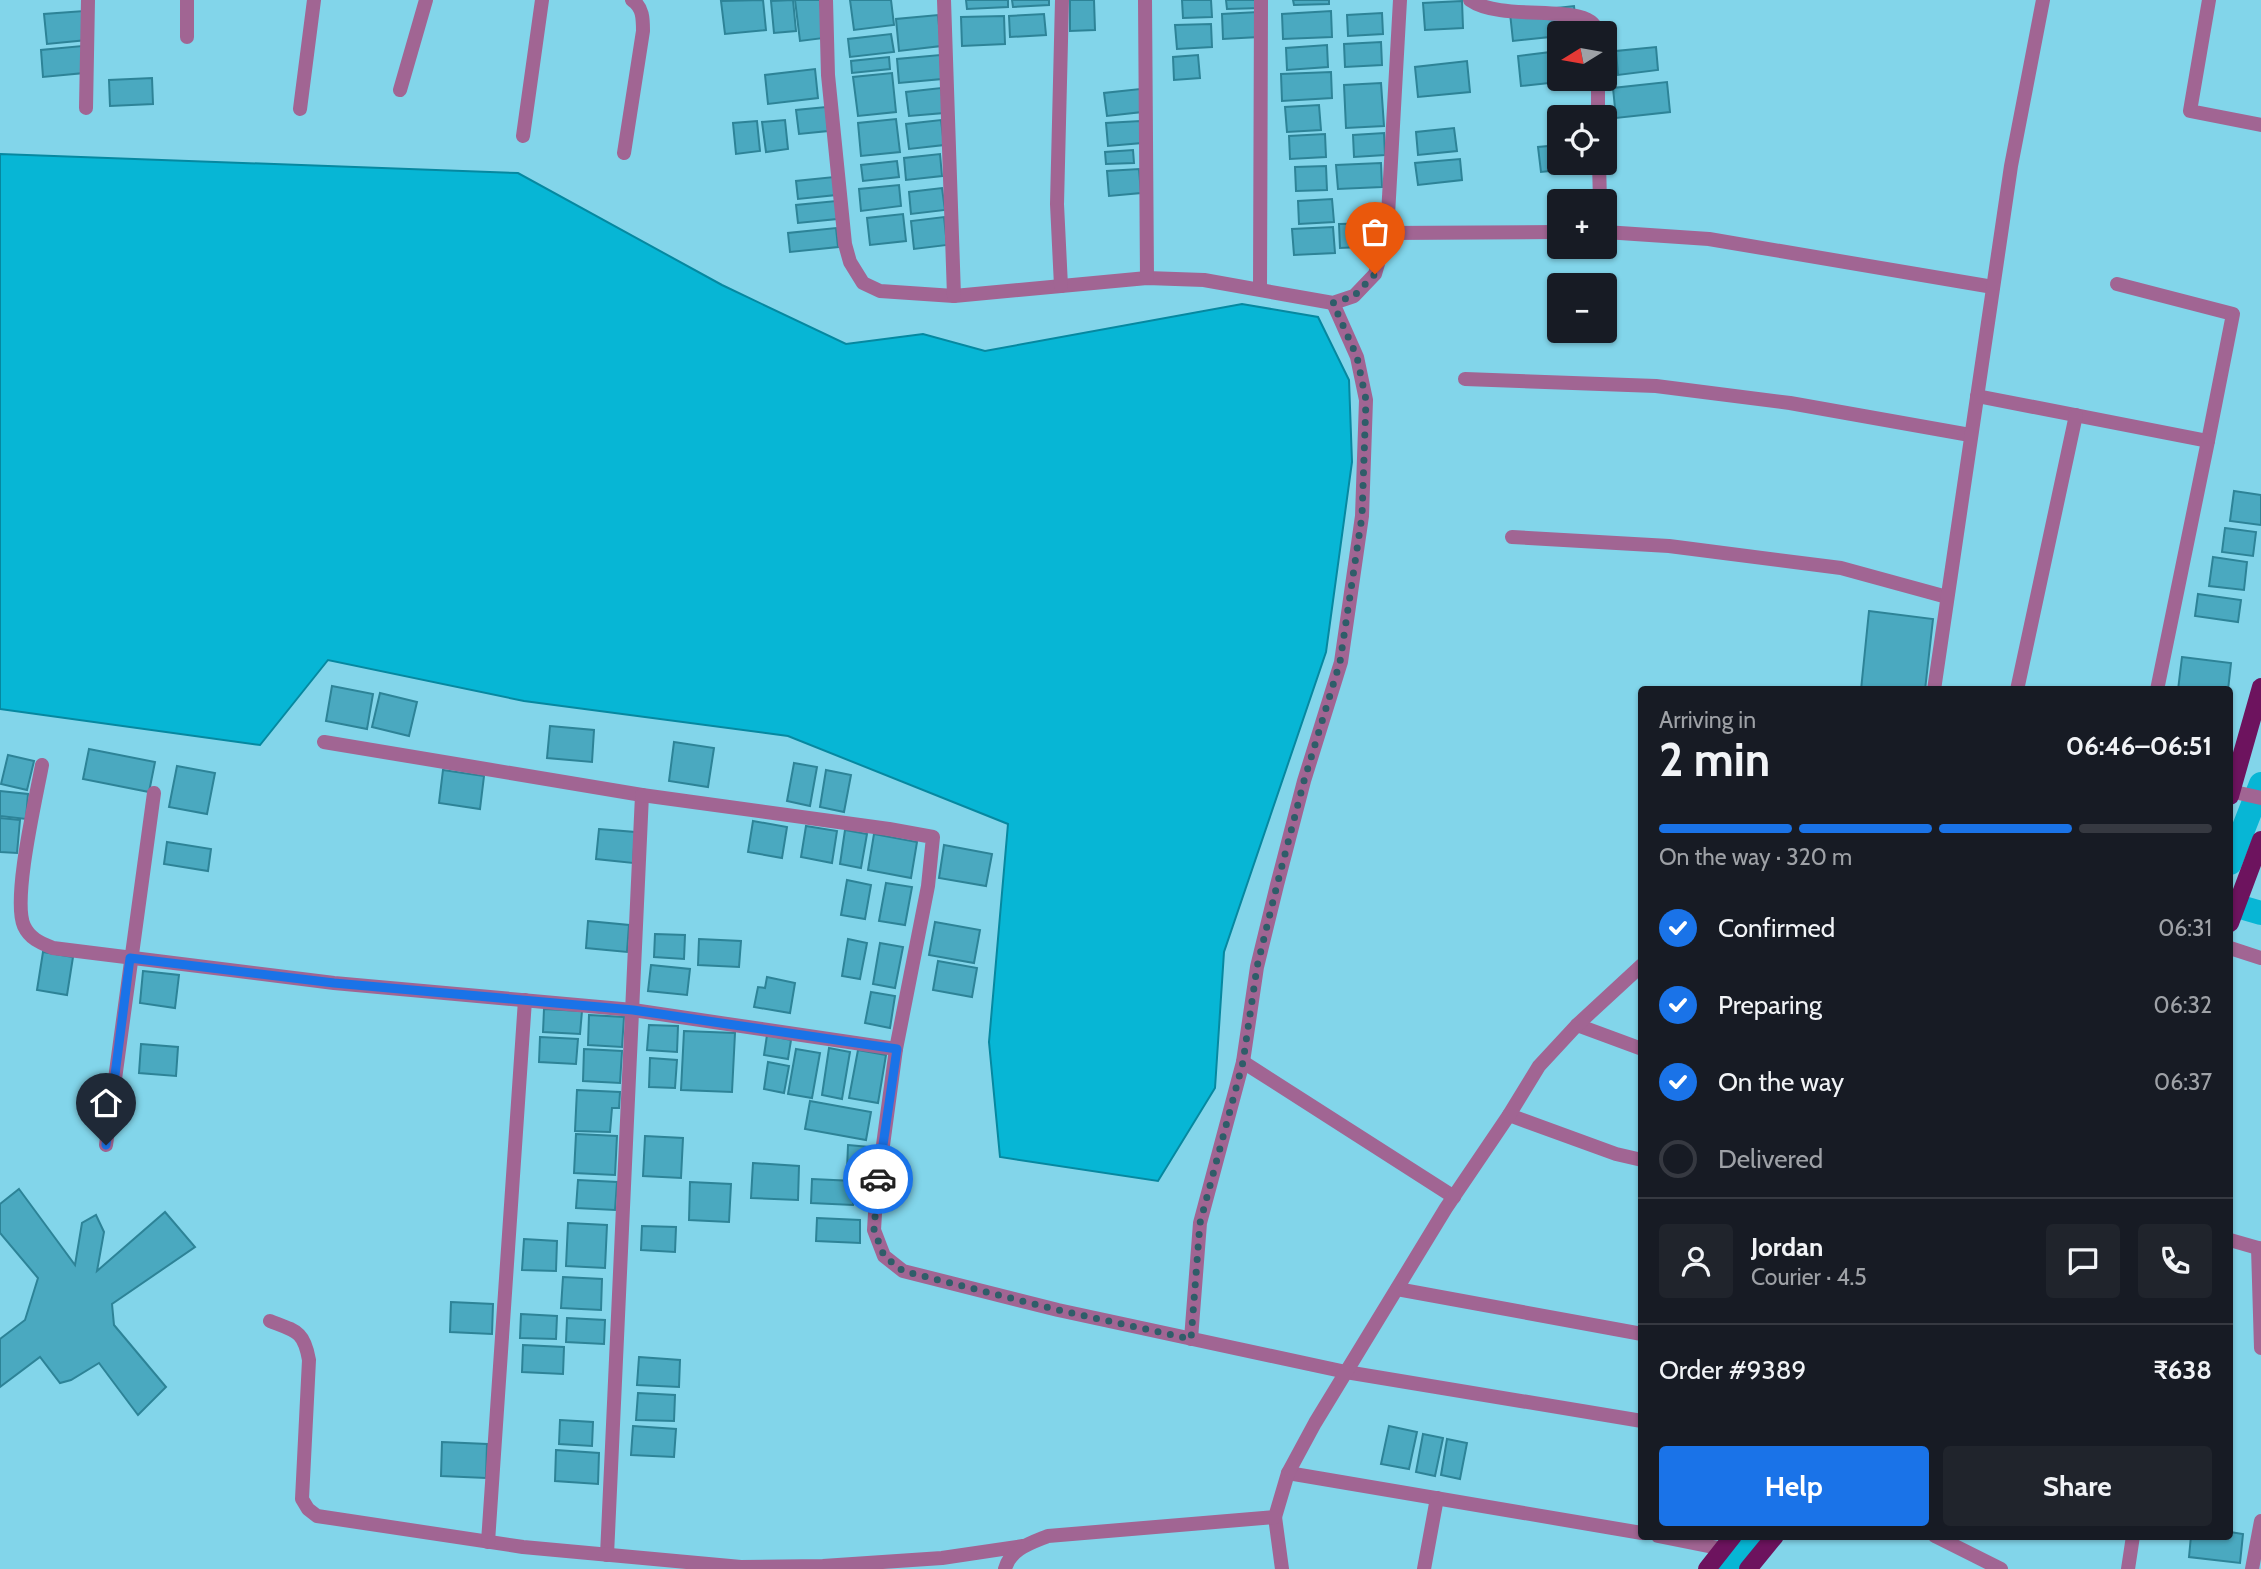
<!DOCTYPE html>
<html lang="en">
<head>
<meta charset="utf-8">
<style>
  body { margin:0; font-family:Cabin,sans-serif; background:#20242c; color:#f1f3f6; height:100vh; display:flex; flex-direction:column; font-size:26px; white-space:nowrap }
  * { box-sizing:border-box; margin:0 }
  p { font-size:23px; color:#9ea1a6 }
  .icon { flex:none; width:38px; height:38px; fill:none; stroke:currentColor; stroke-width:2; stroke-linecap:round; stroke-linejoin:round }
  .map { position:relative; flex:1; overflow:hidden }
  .drawer { position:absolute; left:1638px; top:686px; width:595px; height:854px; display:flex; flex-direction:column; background:#171b24; border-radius:7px; box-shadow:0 2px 5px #0004 }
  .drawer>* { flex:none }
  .needle { width:46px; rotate:259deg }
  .fabs { position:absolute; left:1547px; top:21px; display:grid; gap:14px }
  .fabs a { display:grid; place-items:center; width:70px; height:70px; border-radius:7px; background:#171b24; box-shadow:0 2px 5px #0004; font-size:35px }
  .pin { position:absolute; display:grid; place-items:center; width:60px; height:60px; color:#fff; margin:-72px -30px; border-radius:50% 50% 50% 0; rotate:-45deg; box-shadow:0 0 7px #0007 }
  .pin .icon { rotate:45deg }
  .courier { position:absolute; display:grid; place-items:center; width:70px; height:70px; margin:-35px; border:5px solid #1a73e8; border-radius:50%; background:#fff; color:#222; box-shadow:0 2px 9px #0007 }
  .summary em { font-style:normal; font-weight:800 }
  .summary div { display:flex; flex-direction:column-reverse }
  .summary { display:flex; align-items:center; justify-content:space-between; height:119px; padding:0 21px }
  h1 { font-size:46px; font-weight:800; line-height:52px }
  .bar { display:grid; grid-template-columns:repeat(4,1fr); gap:10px 7px; align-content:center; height:84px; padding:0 21px }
  .bar i { height:9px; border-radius:5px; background:#363941 }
  .bar .active { background:#1a73e8 }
  .bar p { grid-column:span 4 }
  .line { display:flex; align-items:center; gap:18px; padding:0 21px; border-top:2px solid #363941 }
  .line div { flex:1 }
  .round { display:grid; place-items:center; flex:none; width:74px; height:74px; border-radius:7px; background:#20242c }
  ol { padding:0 21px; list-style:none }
  li { display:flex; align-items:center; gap:21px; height:77px }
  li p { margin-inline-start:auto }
  li .icon { padding:7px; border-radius:50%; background:#1a73e8; color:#fff; stroke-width:4 }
  li:last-child { color:#9ea1a6 }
  li i { width:38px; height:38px; border:4px solid #363941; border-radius:50% }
  .cta { display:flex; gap:14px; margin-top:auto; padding:14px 21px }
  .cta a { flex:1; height:80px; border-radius:7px; background:#1a73e8; color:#fff; font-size:28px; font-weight:800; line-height:80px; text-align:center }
  .cta a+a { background:#20242c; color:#f1f3f6 }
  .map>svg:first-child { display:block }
  .water { fill:#07b6d5; stroke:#0688a0; stroke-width:2 }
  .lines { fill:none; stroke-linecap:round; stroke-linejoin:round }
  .canal { stroke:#07b6d5; stroke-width:24 }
  .building { fill:#4aa9c0; stroke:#2d8397; stroke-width:2 }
  .street { stroke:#a16593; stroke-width:14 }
  .primary { stroke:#6d135e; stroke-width:18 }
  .done { stroke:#2f5d69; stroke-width:7; stroke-dasharray:0 12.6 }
  .route { stroke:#1a73e8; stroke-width:9 }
</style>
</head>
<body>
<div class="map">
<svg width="2261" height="1569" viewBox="0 0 2261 1569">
  <rect width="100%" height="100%" fill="#82d5ea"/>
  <polygon class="water" points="0,154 518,173 722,285 846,344 923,334 985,351 1242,304 1318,317 1349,380 1352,462 1326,652 1224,952 1215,1088 1158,1181 1000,1157 989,1042 1008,824 788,736 524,701 328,660 260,745 0,709"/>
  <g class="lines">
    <g class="canal">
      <polyline points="2230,863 2261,784"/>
      <polyline points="2230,904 2261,913"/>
      <polyline points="1729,1569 1757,1536"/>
    </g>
  </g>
  <g class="building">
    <polygon points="763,0 766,30 725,34 721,1"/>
    <polygon points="793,0 796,31 774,33 771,1"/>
    <polygon points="795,0 820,0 824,38 800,41"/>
    <polygon points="850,0 891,0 894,25 854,30"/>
    <polygon points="966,0 1008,0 1008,7 967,9"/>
    <polygon points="1012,0 1049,0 1049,5 1013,7"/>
    <polygon points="1070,0 1094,0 1095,30 1070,31"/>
    <polygon points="1182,0 1211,0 1212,17 1183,18"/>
    <polygon points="1226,0 1260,0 1261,8 1227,9"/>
    <polygon points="1293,0 1329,0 1329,4 1294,5"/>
    <polygon points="1462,1 1463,28 1425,30 1423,3"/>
    <polygon points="1574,6 1577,33 1559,33 1559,36 1513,41 1510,13"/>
    <polygon points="84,11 87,40 47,44 44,14"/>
    <polygon points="1331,11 1332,37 1283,39 1282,14"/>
    <polygon points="1258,12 1259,37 1223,39 1222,14"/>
    <polygon points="1382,13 1383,34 1348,36 1347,15"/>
    <polygon points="1044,14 1046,35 1010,37 1009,16"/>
    <polygon points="938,15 941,46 899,51 896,19"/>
    <polygon points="1004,16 1005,44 962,46 961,17"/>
    <polygon points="1211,24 1212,47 1177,49 1175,25"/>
    <polygon points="891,34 894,52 850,57 848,39"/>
    <polygon points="1381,42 1382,65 1345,67 1344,44"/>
    <polygon points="1327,45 1328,67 1287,70 1286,48"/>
    <polygon points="82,46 84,73 43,77 41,50"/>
    <polygon points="1656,47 1658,70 1618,75 1616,51"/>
    <polygon points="1559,51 1559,79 1586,79 1521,86 1518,56"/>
    <polygon points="940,55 942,79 899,83 897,59"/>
    <polygon points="1198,55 1200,78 1174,80 1173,57"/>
    <polygon points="889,57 890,69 852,73 851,61"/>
    <polygon points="1467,61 1470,92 1418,97 1415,67"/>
    <polygon points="815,69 818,98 768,104 765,75"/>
    <polygon points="1331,72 1332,98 1282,101 1281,74"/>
    <polygon points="892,73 896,112 858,116 853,77"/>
    <polygon points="152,78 153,104 110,106 109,80"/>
    <polygon points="1667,82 1670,112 1616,118 1613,88"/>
    <polygon points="1381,83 1384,126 1346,128 1344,85"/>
    <polygon points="941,88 944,113 909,116 906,92"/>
    <polygon points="1140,89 1142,112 1107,116 1104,93"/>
    <polygon points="1319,105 1321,130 1287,132 1285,107"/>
    <polygon points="826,107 828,131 799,134 796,110"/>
    <polygon points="896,119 900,152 861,156 858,123"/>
    <polygon points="785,120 788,149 766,152 762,122"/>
    <polygon points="941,120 944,145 909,149 906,124"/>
    <polygon points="757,121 760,151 736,154 733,123"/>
    <polygon points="1140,121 1142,143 1108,146 1106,123"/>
    <polygon points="1454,128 1457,151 1418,155 1416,132"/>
    <polygon points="1384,133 1385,155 1354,157 1353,135"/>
    <polygon points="1325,134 1326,157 1290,159 1289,136"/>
    <polygon points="1559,145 1559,163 1589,163 1589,167 1541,172 1538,147"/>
    <polygon points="1133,150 1134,163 1106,164 1105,152"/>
    <polygon points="940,154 942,176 906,180 904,158"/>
    <polygon points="1460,159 1462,180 1418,185 1415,163"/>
    <polygon points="897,161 899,177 863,181 861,165"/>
    <polygon points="1381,163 1382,187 1338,189 1336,165"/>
    <polygon points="1326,166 1327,190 1296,191 1295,167"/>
    <polygon points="1139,169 1141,193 1109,196 1107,171"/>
    <polygon points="834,177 836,195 798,199 796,181"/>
    <polygon points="899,185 901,206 861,211 859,189"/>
    <polygon points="942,188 945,210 911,214 909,192"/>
    <polygon points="1332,199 1334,222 1299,224 1298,201"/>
    <polygon points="836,201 837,219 798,223 796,205"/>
    <polygon points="903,214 906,241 870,245 867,218"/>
    <polygon points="944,217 947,245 914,249 911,221"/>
    <polygon points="1380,223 1381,246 1340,248 1339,224"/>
    <polygon points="1333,227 1335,253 1294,255 1292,229"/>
    <polygon points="836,228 838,247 790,252 788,233"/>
    <polygon points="2234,491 2261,495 2261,525 2230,521"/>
    <polygon points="2225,528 2256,532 2253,556 2222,552"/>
    <polygon points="2213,557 2247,562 2244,590 2209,586"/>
    <polygon points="2198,594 2241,600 2238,622 2195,616"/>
    <polygon points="1869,611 1933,619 1925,690 1861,690"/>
    <polygon points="2182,657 2231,663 2228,690 2178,690"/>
    <polygon points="332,686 373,694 367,729 326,721"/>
    <polygon points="380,693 417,702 409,736 372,727"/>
    <polygon points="550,726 594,730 592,762 547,758"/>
    <polygon points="674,742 714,748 708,787 669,781"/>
    <polygon points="89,749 155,762 149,792 83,779"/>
    <polygon points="8,755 34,761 27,790 1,784"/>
    <polygon points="794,763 817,767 810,806 787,801"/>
    <polygon points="177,766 215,773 207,814 169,807"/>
    <polygon points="443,770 484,776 480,809 439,803"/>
    <polygon points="826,770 851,775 844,812 820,807"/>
    <polygon points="0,791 28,794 26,819 0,816"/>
    <polygon points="0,818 20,820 17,853 0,852"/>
    <polygon points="753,821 787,827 782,858 748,852"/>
    <polygon points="806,826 837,831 832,863 801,857"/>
    <polygon points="599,829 635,832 633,863 596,859"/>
    <polygon points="845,830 867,834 861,868 840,864"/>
    <polygon points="874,834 917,842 911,878 868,870"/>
    <polygon points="167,842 211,849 208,871 164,864"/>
    <polygon points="944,845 992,854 986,886 939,878"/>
    <polygon points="847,880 871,885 865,919 841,915"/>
    <polygon points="886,883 912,887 905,925 879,921"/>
    <polygon points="588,921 629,925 627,952 586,948"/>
    <polygon points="935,922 980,930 974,963 929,955"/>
    <polygon points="655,934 685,935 684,959 654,957"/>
    <polygon points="699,939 741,941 739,967 698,965"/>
    <polygon points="848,939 867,943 860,979 842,976"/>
    <polygon points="880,943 903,947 895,988 873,984"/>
    <polygon points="43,952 73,957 67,995 37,990"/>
    <polygon points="938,961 977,968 972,997 933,990"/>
    <polygon points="651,965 690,969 687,995 648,991"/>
    <polygon points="143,971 179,975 175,1008 140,1003"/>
    <polygon points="767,977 795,983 790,1013 754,1007 758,987 765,988"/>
    <polygon points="871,992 895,996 890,1028 865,1023"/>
    <polygon points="544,1009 582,1011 580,1034 543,1032"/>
    <polygon points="589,1015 624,1017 622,1047 588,1045"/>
    <polygon points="649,1025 678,1026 677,1052 647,1050"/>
    <polygon points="684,1031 735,1033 732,1092 681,1090"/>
    <polygon points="767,1035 791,1040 788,1059 764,1055"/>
    <polygon points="540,1037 578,1039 576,1064 539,1062"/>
    <polygon points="141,1044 178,1047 176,1076 139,1073"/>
    <polygon points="829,1048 850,1052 842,1099 822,1095"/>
    <polygon points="584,1049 622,1051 620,1083 583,1081"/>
    <polygon points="796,1049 820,1053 812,1098 788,1094"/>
    <polygon points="858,1050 886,1055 878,1103 849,1098"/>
    <polygon points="650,1058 677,1060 675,1088 649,1087"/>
    <polygon points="768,1062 789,1066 784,1093 764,1089"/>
    <polygon points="577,1090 620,1092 619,1108 612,1108 610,1132 575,1131"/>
    <polygon points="810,1101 871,1112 866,1140 805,1129"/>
    <polygon points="576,1134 617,1136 615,1175 574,1173"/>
    <polygon points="645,1136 683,1138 681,1178 643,1176"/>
    <polygon points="848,1145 869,1147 868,1171 847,1170"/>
    <polygon points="753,1163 799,1166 798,1200 751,1198"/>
    <polygon points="812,1179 854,1181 853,1205 811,1203"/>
    <polygon points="578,1180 617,1182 615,1210 576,1208"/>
    <polygon points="690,1182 731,1184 729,1222 689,1220"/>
    <polygon points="19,1189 75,1265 82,1223 96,1215 104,1232 97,1271 165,1212 195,1247 112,1304 114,1325 166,1387 138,1415 99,1363 71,1380 60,1383 40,1357 0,1387 0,1339 25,1320 38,1278 0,1233 0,1204"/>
    <polygon points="817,1218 860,1220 860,1243 816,1241"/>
    <polygon points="568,1223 607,1225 605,1268 566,1266"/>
    <polygon points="642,1226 676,1227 675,1252 641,1250"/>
    <polygon points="524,1239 557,1241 556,1271 522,1270"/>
    <polygon points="563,1277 602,1279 601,1310 561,1308"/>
    <polygon points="451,1302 493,1304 492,1334 450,1332"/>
    <polygon points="521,1314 557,1316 556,1339 520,1338"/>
    <polygon points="567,1318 605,1320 604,1344 566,1342"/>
    <polygon points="523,1345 564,1347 563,1374 522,1372"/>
    <polygon points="639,1357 680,1360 679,1387 637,1385"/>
    <polygon points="638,1393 675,1395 674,1421 636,1420"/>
    <polygon points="560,1420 593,1422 592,1446 559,1444"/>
    <polygon points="633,1426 676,1429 674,1457 631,1455"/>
    <polygon points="1389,1426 1417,1432 1409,1469 1381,1464"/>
    <polygon points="1423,1434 1443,1438 1435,1476 1416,1472"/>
    <polygon points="1447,1439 1467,1443 1460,1479 1441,1475"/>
    <polygon points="442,1442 487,1444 486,1478 441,1476"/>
    <polygon points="556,1450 599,1453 598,1484 555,1481"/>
    <polygon points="2230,1532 2243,1534 2240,1563 2189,1557 2191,1536 2230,1536"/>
  </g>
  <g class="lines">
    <g class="street">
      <polyline points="187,0 187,37"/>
      <polyline points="826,0 828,75 845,244 850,262 863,283 880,291 954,296 1147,278 1204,280 1333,303 1354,296 1375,274 1387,233 1559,232"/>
      <polyline points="944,0 954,296"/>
      <polyline points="1145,0 1147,278"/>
      <path d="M1470,0c34,24 125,0 127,33"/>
      <polyline points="2209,0 2190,111 2261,125"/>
      <polyline points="1598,79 1598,117"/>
      <polyline points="400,90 426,0"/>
      <polyline points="86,108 88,0"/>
      <polyline points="300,109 314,0"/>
      <polyline points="523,136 542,0"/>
      <path d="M624,153l19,-122c0,-12 0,-24 -11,-31"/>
      <polyline points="1599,163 1600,201"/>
      <polyline points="1605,232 1709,239 1993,287"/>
      <polyline points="1387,233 1400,0"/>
      <polyline points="2117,284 2233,314 2208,441"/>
      <polyline points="1061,286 1057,204 1062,0"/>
      <polyline points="1260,289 1261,0"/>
      <polyline points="1465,379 1656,386 1790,403 1970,435"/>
      <polyline points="1977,396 2208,441 2157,690"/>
      <polyline points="1512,537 1669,546 1841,568 1947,597"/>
      <polyline points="1934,690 2011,166 2043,0"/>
      <polyline points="2017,690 2076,415"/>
      <polyline points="324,742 642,795 607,1555"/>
      <path d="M42,765c-6,33 -30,135 -18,161 6,13 17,17 29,22l281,35 299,27 263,39"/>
      <polyline points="2230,791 2261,798"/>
      <polyline points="642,795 889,829 933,837 928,886 896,1049 876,1197 874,1230 884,1256 903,1271 1058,1310 1346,1372 1642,1421"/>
      <polyline points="2230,948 2261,958"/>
      <polyline points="1577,1025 1642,1049"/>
      <polyline points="1243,1062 1454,1197"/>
      <polyline points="1509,1115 1616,1154 1642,1160"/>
      <polyline points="106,1145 154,793"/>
      <polyline points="2230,1240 2258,1248"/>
      <polyline points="2261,1249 2258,1248 2261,1348"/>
      <polyline points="1397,1289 1642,1334"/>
      <path d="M270,1321c26,10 34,10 39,39l-7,139 6,10 9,7 206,31 218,20 82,-1 119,-8 81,-12"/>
      <polyline points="1191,1339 1200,1223 1243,1062 1257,967 1277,885 1304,781 1341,662 1362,516 1366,400 1357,357 1333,303"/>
      <polyline points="1288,1473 1642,1533"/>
      <polyline points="1275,1517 1282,1569"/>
      <polyline points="1658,1536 1723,1549"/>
      <polyline points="1935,1536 2001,1569"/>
      <polyline points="488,1542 525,1000"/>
      <path d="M1005,1569c5,-20 26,-26 43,-33l227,-19 13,-44 27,-50 131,-215 63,-93 30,-49 38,-41 65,-60"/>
      <polyline points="1424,1569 1437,1498"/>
      <polyline points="2128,1569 2133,1536"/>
      <polyline points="2252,1569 2261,1521"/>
    </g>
    <g class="primary">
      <polyline points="2230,796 2261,687"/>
      <polyline points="2230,923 2261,840"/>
      <polyline points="1707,1569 1733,1536"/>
      <polyline points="1748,1569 1775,1536"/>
    </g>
  </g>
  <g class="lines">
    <polyline class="done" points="878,1179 874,1230 884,1256 903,1271 1058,1310 1191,1339 1200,1223 1243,1062 1257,967 1277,885 1304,781 1340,662 1362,516 1366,400 1357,357 1333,303 1354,296 1375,274"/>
    <polyline class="route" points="106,1145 130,958 334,983 633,1010 897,1049 878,1179"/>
  </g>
</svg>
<div class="fabs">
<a><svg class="needle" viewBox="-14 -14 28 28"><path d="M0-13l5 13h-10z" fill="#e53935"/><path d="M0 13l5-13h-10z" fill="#9ea1a6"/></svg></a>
<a><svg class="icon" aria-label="locate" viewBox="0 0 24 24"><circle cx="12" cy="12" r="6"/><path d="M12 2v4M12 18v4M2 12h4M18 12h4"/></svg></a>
<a>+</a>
<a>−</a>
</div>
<div class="pin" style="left:1375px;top:274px;background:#ea580c"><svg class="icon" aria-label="bag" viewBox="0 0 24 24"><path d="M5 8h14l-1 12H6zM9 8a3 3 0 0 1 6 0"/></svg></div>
<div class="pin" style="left:106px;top:1145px;background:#1f2937"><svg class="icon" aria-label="home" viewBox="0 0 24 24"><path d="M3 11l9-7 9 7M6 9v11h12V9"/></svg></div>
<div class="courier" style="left:878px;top:1179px"><svg class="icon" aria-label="car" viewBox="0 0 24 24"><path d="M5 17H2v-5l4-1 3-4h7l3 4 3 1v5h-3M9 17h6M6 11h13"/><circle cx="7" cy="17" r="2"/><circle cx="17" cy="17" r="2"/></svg></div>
<section class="drawer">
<div class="summary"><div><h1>2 min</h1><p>Arriving in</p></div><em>06:46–06:51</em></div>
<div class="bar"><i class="active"></i><i class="active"></i><i class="active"></i><i></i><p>On the way · 320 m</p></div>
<ol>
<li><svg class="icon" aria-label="check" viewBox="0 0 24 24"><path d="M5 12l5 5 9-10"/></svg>Confirmed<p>06:31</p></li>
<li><svg class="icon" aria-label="check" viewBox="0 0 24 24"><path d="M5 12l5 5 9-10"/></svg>Preparing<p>06:32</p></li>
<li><svg class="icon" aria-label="check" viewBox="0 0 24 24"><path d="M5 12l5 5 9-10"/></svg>On the way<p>06:37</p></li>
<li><i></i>Delivered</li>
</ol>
<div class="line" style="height:126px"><a class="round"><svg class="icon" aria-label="person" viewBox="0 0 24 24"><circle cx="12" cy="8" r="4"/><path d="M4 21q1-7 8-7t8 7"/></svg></a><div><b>Jordan</b><p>Courier · 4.5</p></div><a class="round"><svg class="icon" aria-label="chat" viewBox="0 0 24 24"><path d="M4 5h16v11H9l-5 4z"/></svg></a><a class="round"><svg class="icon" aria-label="phone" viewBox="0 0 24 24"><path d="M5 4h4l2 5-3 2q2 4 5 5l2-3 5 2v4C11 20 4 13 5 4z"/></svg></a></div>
<div class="line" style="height:91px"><div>Order #9389</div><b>₹638</b></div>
<div class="cta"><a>Help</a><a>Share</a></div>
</section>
</div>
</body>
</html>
